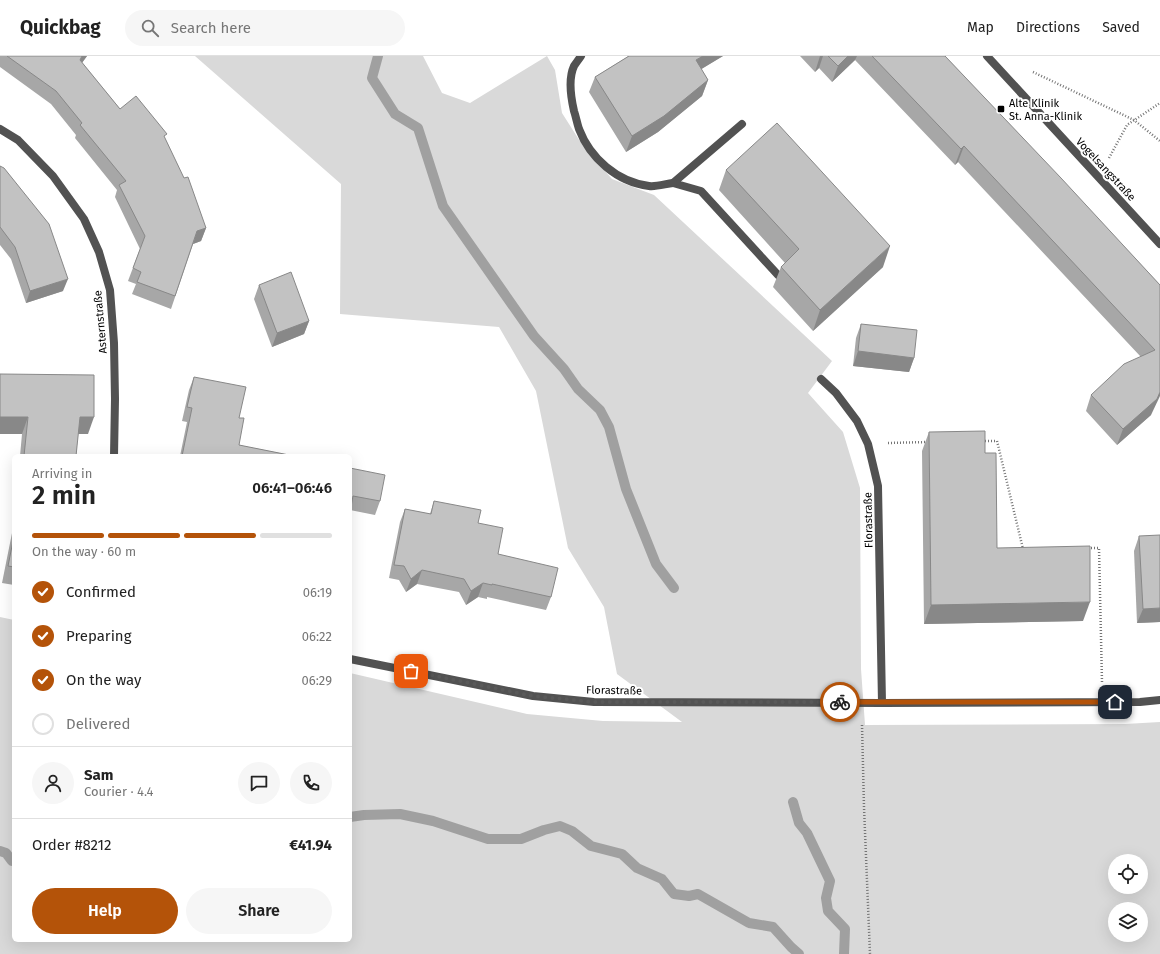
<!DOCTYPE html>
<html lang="en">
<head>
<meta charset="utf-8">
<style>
  body { margin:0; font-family:"Fira Sans",sans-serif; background:#f6f6f6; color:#222; height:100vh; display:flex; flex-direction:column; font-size:15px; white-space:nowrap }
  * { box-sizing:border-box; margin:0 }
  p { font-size:13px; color:#767676 }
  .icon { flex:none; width:22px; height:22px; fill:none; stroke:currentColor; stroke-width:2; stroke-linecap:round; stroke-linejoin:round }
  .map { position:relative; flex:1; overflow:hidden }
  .panel { position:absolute; left:12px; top:398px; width:340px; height:488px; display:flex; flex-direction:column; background:#fff; border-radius:6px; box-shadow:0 4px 16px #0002 }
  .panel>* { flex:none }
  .controls { position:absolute; left:1108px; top:798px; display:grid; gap:8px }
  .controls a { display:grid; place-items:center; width:40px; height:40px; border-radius:50%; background:#fff; box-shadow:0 4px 16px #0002; font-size:20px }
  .pin { position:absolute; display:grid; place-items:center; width:34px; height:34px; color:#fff; margin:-17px; border-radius:8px; box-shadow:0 2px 6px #0006 }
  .courier { position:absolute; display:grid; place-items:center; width:40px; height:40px; margin:-20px; border:3px solid #b45309; border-radius:50%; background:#fff; color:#222; box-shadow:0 1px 5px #0007 }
  .summary em { font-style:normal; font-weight:600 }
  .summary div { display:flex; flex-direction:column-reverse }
  .summary { display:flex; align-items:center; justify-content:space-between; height:68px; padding:0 20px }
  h1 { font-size:26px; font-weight:600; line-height:30px }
  .bar { display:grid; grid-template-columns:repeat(4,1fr); gap:6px 4px; align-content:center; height:48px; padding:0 20px }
  .bar i { height:5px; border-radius:3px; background:#e0e0e0 }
  .bar .on { background:#b45309 }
  .bar p { grid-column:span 4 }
  .line { display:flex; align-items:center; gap:10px; padding:0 20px; border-top:1px solid #e0e0e0 }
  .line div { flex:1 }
  .round { display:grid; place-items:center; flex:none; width:42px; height:42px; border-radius:21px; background:#f6f6f6 }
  ol { padding:0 20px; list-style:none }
  li { display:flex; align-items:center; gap:12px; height:44px }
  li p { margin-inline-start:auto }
  li .icon { padding:4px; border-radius:50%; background:#b45309; color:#fff; stroke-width:4 }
  li:last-child { color:#767676 }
  li i { width:22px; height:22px; border:2px solid #e0e0e0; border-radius:50% }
  .action { display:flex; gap:8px; margin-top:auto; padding:8px 20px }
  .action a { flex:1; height:46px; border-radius:24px; background:#b45309; color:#fff; font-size:16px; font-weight:600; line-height:46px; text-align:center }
  .action a+a { background:#f6f6f6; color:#222 }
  header { display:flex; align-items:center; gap:24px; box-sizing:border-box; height:56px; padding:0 20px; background:#fff; border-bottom:1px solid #e0e0e0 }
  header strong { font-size:19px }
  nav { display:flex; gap:22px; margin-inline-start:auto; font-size:14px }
  .search { width:280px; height:36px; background:#f6f6f6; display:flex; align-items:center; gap:10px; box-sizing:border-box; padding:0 14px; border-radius:22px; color:#767676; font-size:15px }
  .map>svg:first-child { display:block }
  .green { fill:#d9d9d9; fill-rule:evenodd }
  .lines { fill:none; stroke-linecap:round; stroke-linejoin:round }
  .stream { stroke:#a0a0a0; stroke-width:10 }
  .path { stroke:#747474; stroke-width:2.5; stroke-dasharray:1 2; stroke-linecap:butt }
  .service { stroke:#525252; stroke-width:8 }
  .minor { stroke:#525252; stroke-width:8 }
  .tertiary { stroke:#525252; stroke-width:8 }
  .wall { fill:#a7a7a7 }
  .shaded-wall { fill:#888 }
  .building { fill:#c2c2c2; stroke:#888 }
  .done { stroke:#595959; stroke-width:4; stroke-dasharray:0 7.2 }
  .route { stroke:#b45309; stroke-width:5 }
  .poi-dot { fill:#000; stroke:#fff; stroke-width:1.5 }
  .labels { text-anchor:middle; stroke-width:4; stroke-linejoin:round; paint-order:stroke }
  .poi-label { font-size:11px; fill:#000; stroke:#fff; text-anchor:start }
  .street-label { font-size:11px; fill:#000; stroke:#fff }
</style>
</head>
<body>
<header>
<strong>Quickbag</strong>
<div class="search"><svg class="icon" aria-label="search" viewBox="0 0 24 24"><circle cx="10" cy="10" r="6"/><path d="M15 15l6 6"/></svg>Search here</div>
<nav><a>Map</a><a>Directions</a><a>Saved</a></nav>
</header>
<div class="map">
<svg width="1160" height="898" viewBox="0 0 1160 898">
  <rect width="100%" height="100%" fill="#fff"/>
  <path class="green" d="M195,0h228l19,37 28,10 77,-47 8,14 7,43 21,33 29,33 42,16 178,166 -24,32 35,39 17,56 1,181 4,56 260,-1 35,-2v232h-1160v-337l14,3v320h336v-267l177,41 76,7 79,1 -65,-48 -13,-67 -36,-59 -32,-157 -37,-64 -159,-13 1,-130zM1115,805h26v26h-26zM1115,853h26v26h-26z"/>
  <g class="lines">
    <g class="stream">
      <polyline points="378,0 372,22 395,58 418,72 443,150 534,280 564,313 578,333 600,354 609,371 626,433 656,508 674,532"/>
      <polyline points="793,746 799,767 807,777 830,825 826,842 828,855 845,873 844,898"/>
      <polyline points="350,761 364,759 400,758 433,765 488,783 521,783 544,774 560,770 572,775 591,790 622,798 637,812 662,823 674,838 689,840 698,838 749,867 773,871 791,891 799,898"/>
      <polyline points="0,795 6,797 12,805 14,805"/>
    </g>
    <g class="path">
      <polyline points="1033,16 1134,64 1160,85"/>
      <polyline points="1109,102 1127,69 1160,47"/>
      <polyline points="982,385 997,385 1023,493 1025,493"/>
      <polyline points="888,387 927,386"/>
      <polyline points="1088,492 1099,492 1102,626"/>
      <polyline points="862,669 864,751 870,898"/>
    </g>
    <g class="service">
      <polyline points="742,68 673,127 701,135 778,219"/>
      <polyline points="821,323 836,337 857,365 868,388 878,430 882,647"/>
    </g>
    <g class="minor">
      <path d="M581,0c-2,3 -5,7 -7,10 -6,13 -3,32 0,45 2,6 3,12 5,18 11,29 38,53 70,57 7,1 16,-2 24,-3"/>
      <polyline points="0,73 18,84 53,120 84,163 99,196 110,234 114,287 115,343 114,400"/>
      <polyline points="350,603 533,640 594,646 882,647 1140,646 1160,644"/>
    </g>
    <polyline class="tertiary" points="987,0 1160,188"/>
  </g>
  <g class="wall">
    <polygon points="0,0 87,0 82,7 120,53 165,83 206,172 201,185 193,188 171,253 132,238 136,228 128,225 140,193 115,141 117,134 75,82 76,79 51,48 0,11"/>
    <polygon points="628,0 723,0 701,13 708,24 702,40 658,76 626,96 589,36 595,21 627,1"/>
    <polygon points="800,0 945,0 1160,229 1151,359 1117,389 1086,355 1091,339 1141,301 958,106 955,109 855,4 832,26 819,12 815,16"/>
    <polygon points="0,110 63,235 26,247 11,203 0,189"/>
    <polygon points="726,114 883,211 813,275 773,231 781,211 785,207 719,134"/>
    <polygon points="259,229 309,265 304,278 272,291 254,243"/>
    <polygon points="861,268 914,302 909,316 853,310 856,282"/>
    <polygon points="0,318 88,378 78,378 76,400 20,400 22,378"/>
    <polygon points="194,321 239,362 239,389 294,400 180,400 187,366 182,365 189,334"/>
    <polygon points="929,376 985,397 997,492 1083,565 924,568 922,395"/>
    <polygon points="350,412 380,445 375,459 350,454"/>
    <polygon points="434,445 478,467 498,498 551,541 546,554 487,541 487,543 478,541 466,549 459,536 417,528 406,536 399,524 389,522 400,466 405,453 430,458"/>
    <polygon points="14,464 14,529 2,527 13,472"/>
    <polygon points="1139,480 1160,566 1137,567 1134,495"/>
  </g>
  <g class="shaded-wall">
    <polygon points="82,0 87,0 75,16 80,4"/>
    <polygon points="703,0 723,0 690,20 696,4"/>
    <polygon points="820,0 823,0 819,12 815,16"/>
    <polygon points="848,0 857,0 855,4 832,26 838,10"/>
    <polygon points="708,24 702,40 658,76 626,96 632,80"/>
    <polygon points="964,90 958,106 955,109 961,93"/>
    <polygon points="206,172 201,185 193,188 197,175"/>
    <polygon points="890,190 883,211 813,275 820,254"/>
    <polygon points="68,223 63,235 26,247 30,235"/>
    <polygon points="309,265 304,278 272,291 277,277"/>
    <polygon points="858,295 914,302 909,316 853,310"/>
    <polygon points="1160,336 1160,340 1151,359 1117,389 1123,373"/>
    <polygon points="0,361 28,361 22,378 0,378"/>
    <polygon points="80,361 94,361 88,378 74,378"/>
    <polygon points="422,514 417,528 406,536 411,523"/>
    <polygon points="483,527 478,541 466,549 471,535"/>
    <polygon points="1090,546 1083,565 924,568 931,549"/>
    <polygon points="1160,552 1160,566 1137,567 1143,553"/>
  </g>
  <g class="building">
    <polygon points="7,0 82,0 80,4 120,53 136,40 167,78 164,80 184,122 188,121 206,172 197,175 175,240 137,226 141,216 133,212 145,180 119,129 126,125 80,69 82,67 56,35"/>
    <polygon points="629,0 703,0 696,4 708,24 664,60 632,80 595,21"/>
    <polygon points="828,0 848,0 838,10"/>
    <polygon points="872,0 945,0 1061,122 1160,229 1160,336 1157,343 1123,373 1091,339 1124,308 1155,294 964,90 961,93"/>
    <polygon points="777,67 890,190 820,254 781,211 799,193 726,114"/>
    <polygon points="0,110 4,112 49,168 68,223 30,235 15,191 0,171"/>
    <polygon points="291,216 309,265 277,277 259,229"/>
    <polygon points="861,268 917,274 914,302 858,295"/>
    <polygon points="0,318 94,319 94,361 80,361 76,400 24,400 28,361 0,361"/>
    <polygon points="194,321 246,331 239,362 244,362 239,389 294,400 182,400 192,352 187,351"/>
    <polygon points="985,375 985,397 996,397 997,492 1090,490 1090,546 931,549 929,376"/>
    <polygon points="350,412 385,419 380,445 353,440 350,456"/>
    <polygon points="434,445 481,454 478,467 503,472 498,498 558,512 551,541 492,528 492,529 483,527 471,535 464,523 422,514 411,523 404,510 394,509 405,453 431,458"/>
    <polygon points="1160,479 1160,552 1143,553 1139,480"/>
    <polygon points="14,480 14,511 8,510"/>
  </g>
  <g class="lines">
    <polyline class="done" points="411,615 533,640 594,646 840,646"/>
    <polyline class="route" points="840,646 1115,646"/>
  </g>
  <rect class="poi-dot" x="997" y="49" width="8" height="8" rx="2"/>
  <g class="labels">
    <g class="poi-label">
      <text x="1009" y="51">Alte Klinik<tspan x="1009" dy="13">St. Anna-Klinik</tspan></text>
    </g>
    <g class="street-label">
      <text transform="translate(1106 113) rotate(47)" y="4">Vogelsangstraße</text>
      <text transform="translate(100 266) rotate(-95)" y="4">Asternstraße</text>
      <text transform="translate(868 464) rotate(-91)" y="4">Florastraße</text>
      <text transform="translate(614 634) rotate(1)" y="4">Florastraße</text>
    </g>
  </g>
</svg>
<div class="controls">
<a><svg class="icon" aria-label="locate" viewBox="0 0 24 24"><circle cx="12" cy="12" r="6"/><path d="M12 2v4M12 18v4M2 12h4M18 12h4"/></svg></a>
<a><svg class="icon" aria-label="layers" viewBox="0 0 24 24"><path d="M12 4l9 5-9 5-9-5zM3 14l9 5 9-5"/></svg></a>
</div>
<div class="pin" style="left:411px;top:615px;background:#ea580c"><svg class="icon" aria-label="bag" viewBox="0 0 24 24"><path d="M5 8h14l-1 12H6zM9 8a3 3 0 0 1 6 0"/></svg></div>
<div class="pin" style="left:1115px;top:646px;background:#1f2937"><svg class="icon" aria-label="home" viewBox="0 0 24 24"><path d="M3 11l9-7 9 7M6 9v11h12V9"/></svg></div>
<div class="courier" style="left:840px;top:646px"><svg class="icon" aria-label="bike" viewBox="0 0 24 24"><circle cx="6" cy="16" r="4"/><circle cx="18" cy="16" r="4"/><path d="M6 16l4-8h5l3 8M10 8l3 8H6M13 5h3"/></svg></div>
<section class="panel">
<div class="summary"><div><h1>2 min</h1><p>Arriving in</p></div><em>06:41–06:46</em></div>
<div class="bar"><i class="on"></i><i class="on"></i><i class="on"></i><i></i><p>On the way · 60 m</p></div>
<ol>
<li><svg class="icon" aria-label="check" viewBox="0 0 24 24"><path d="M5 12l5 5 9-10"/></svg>Confirmed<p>06:19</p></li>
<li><svg class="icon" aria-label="check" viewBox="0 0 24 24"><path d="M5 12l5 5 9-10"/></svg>Preparing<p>06:22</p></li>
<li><svg class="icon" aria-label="check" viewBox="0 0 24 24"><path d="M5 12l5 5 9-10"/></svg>On the way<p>06:29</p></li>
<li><i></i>Delivered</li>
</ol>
<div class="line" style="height:72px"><a class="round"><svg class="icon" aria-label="person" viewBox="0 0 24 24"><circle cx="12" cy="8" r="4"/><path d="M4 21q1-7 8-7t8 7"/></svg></a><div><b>Sam</b><p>Courier · 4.4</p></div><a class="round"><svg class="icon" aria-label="chat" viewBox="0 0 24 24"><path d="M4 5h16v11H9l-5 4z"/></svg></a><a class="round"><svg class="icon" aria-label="phone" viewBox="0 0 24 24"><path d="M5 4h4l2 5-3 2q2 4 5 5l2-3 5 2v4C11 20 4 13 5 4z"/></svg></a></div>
<div class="line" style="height:52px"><div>Order #8212</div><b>€41.94</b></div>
<div class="action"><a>Help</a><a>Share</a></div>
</section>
</div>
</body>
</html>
